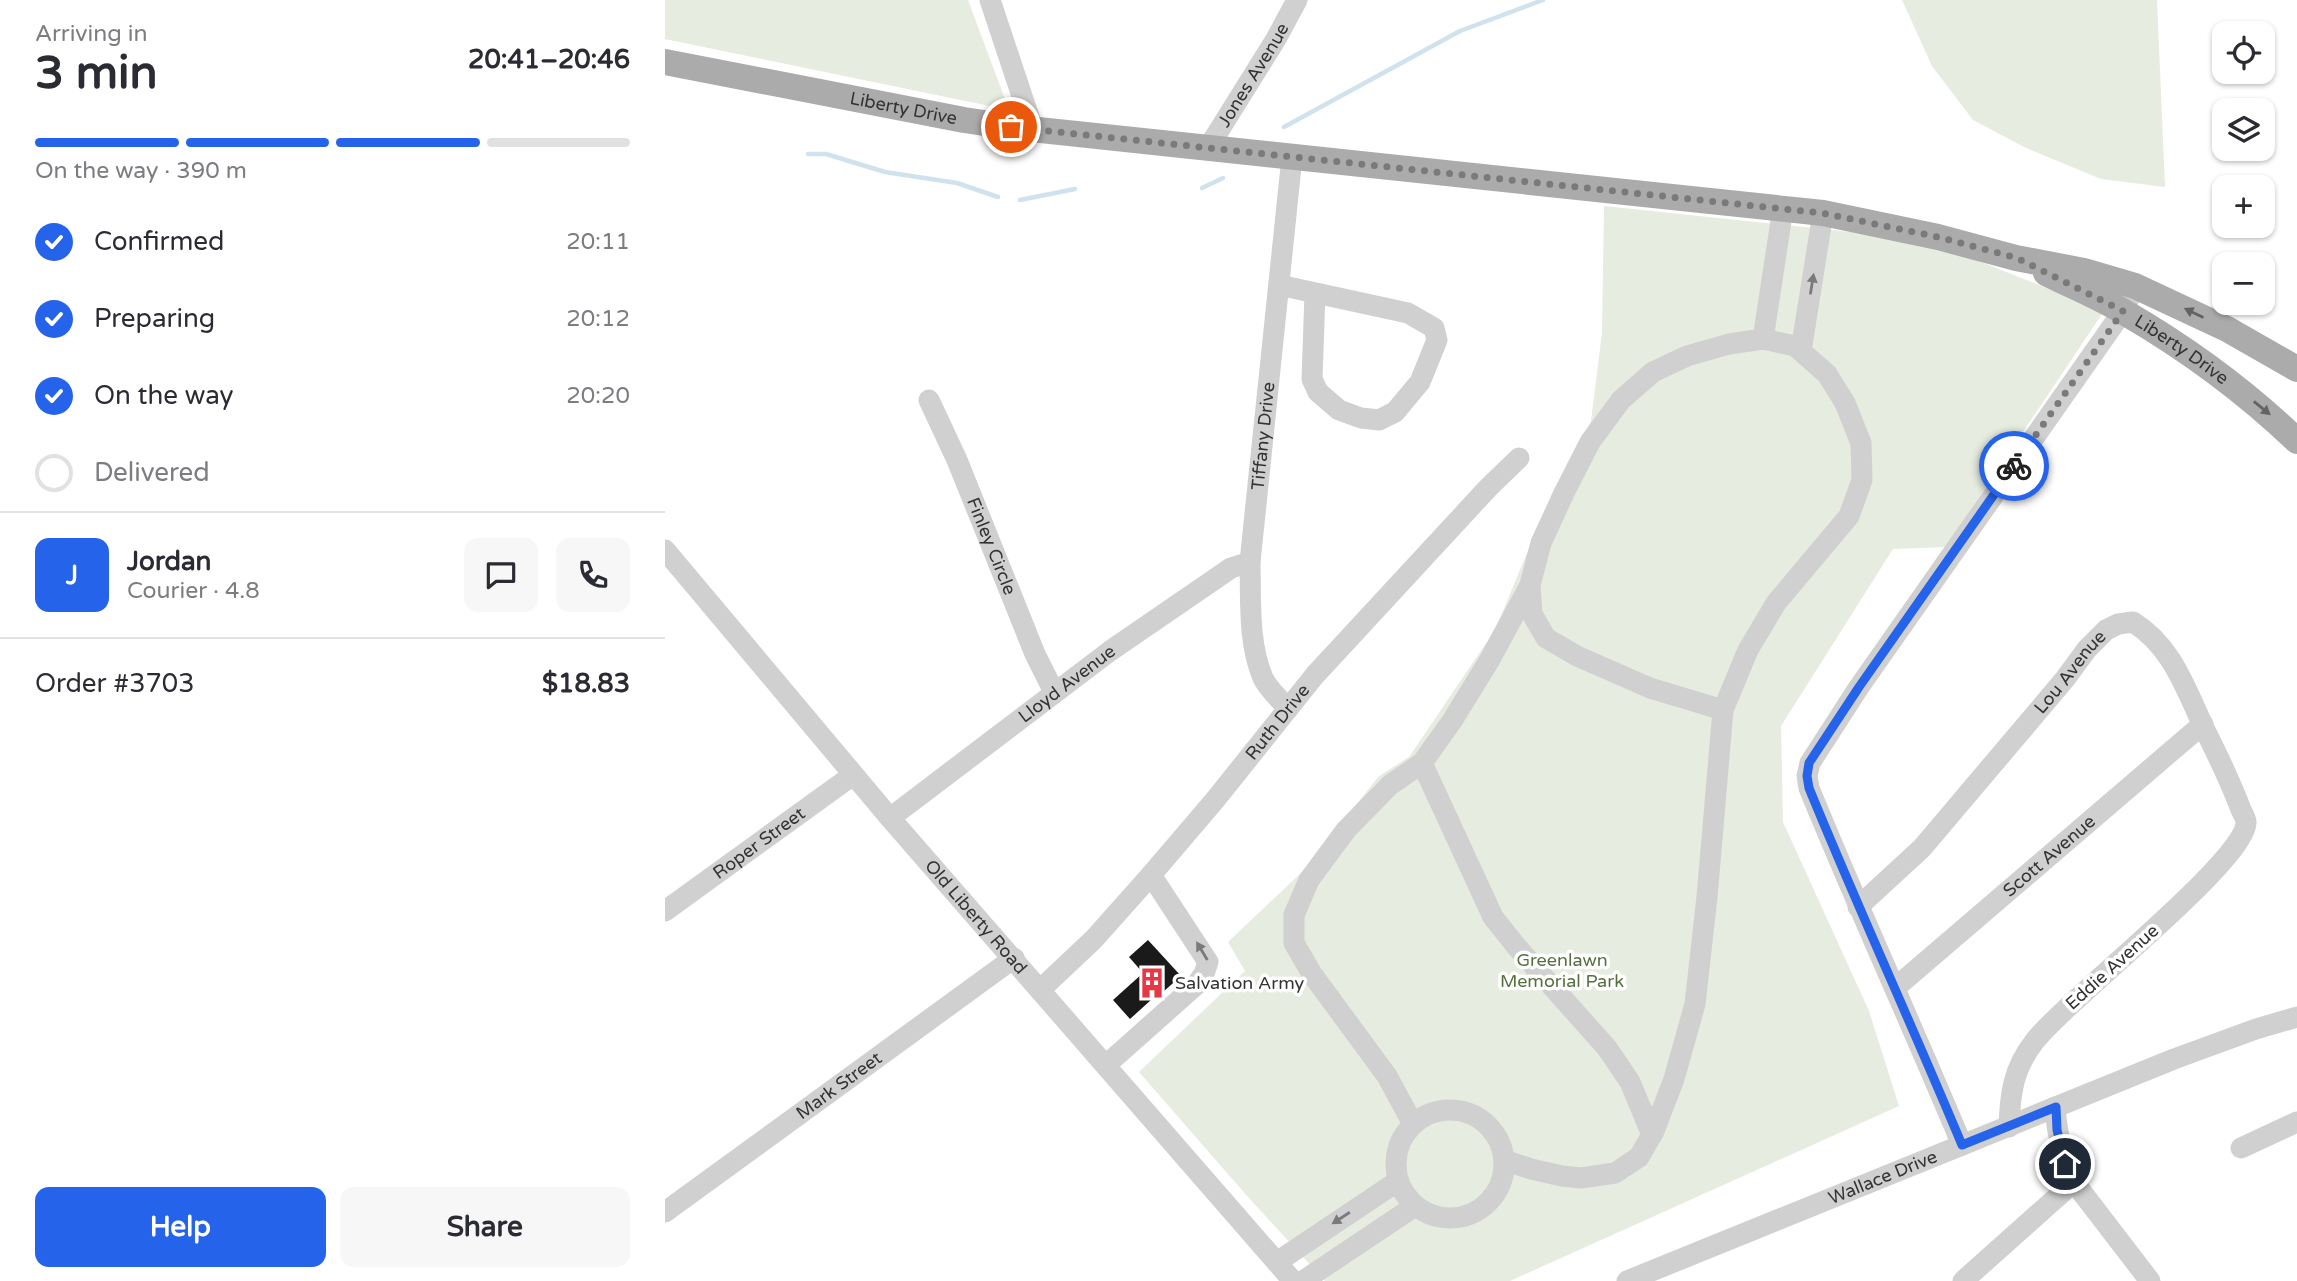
<!DOCTYPE html>
<html lang="en">
<head>
<meta charset="utf-8">
<style>
  body { margin:0; font-family:"Varela Round",sans-serif; background:#f7f7f7; color:#2b2b33; height:100vh; display:flex; flex-direction:column; font-size:26px; white-space:nowrap }
  * { box-sizing:border-box; margin:0 }
  p { font-size:23px; color:#7c7c81 }
  .icon { flex:none; width:38px; height:38px; fill:none; stroke:currentColor; stroke-width:2; stroke-linecap:round; stroke-linejoin:round }
  .map { position:relative; flex:1; overflow:hidden }
  .drawer { display:flex; flex-direction:column; background:#fff; width:665px }
  .drawer>* { flex:none }
  .fabs { position:absolute; left:1547px; top:21px; display:grid; gap:14px }
  .fabs a { display:grid; place-items:center; width:63px; height:63px; border-radius:14px; background:#fff; box-shadow:0 2px 5px #0004; font-size:35px }
  .pin { position:absolute; display:grid; place-items:center; width:60px; height:60px; color:#fff; margin:-30px; border:4px solid #fff; border-radius:50%; box-shadow:0 2px 7px #0007 }
  .courier { position:absolute; display:grid; place-items:center; width:70px; height:70px; margin:-35px; border:5px solid #2563eb; border-radius:50%; background:#fff; color:#222; box-shadow:0 2px 9px #0007 }
  .overview em { font-style:normal; font-weight:700 }
  .overview div { display:flex; flex-direction:column-reverse }
  .overview { display:flex; align-items:center; justify-content:space-between; height:119px; padding:0 35px }
  h1 { font-size:46px; font-weight:700; line-height:52px }
  .bar { display:grid; grid-template-columns:repeat(4,1fr); gap:10px 7px; align-content:center; height:84px; padding:0 35px }
  .bar i { height:9px; border-radius:5px; background:#e1e1e2 }
  .bar .on { background:#2563eb }
  .bar p { grid-column:span 4 }
  .line { display:flex; align-items:center; gap:18px; padding:0 35px; border-top:2px solid #e1e1e2 }
  .line div { flex:1 }
  .round { display:grid; place-items:center; flex:none; width:74px; height:74px; border-radius:14px; background:#f7f7f7 }
  ol { padding:0 35px; list-style:none }
  li { display:flex; align-items:center; gap:21px; height:77px }
  li p { margin-inline-start:auto }
  li .icon { padding:7px; border-radius:50%; background:#2563eb; color:#fff; stroke-width:4 }
  li:last-child { color:#7c7c81 }
  li i { width:38px; height:38px; border:4px solid #e1e1e2; border-radius:50% }
  .button { display:flex; gap:14px; margin-top:auto; padding:14px 35px }
  .button a { flex:1; height:80px; border-radius:14px; background:#2563eb; color:#fff; font-size:28px; font-weight:700; line-height:80px; text-align:center }
  .button a+a { background:#f7f7f7; color:#2b2b33 }
  main { display:flex; flex:1; min-height:0 }
  .map>svg:first-child { display:block }
  .green { fill:#e6ecdf }
  .lines { fill:none; stroke-linecap:round; stroke-linejoin:round }
  .stream { stroke:#cfe2ee; stroke-width:4.5 }
  .building { fill:#1a1a1a }
  .minor { stroke:#d0d0d0; stroke-width:21 }
  .major { stroke:#ababab; stroke-width:26 }
  .oneway { fill:#7a7a7a }
  .oneway2 { fill:#636363 }
  .done { stroke:#7a7a7a; stroke-width:7; stroke-dasharray:0 12.6 }
  .route { stroke:#2563eb; stroke-width:9 }
  .labels { text-anchor:middle; stroke-width:7; stroke-linejoin:round; paint-order:stroke }
  .street-label { font-size:18px; fill:#333; stroke:#fff }
  .park-label { font-size:18px; fill:#56703f; stroke:#fff }
  .poi-label { font-size:18px; fill:#333; stroke:#fff; text-anchor:start }
</style>
</head>
<body>
<main>
<section class="drawer">
<div class="overview"><div><h1>3 min</h1><p>Arriving in</p></div><em>20:41–20:46</em></div>
<div class="bar"><i class="on"></i><i class="on"></i><i class="on"></i><i></i><p>On the way · 390 m</p></div>
<ol>
<li><svg class="icon" aria-label="check" viewBox="0 0 24 24"><path d="M5 12l5 5 9-10"/></svg>Confirmed<p>20:11</p></li>
<li><svg class="icon" aria-label="check" viewBox="0 0 24 24"><path d="M5 12l5 5 9-10"/></svg>Preparing<p>20:12</p></li>
<li><svg class="icon" aria-label="check" viewBox="0 0 24 24"><path d="M5 12l5 5 9-10"/></svg>On the way<p>20:20</p></li>
<li><i></i>Delivered</li>
</ol>
<div class="line" style="height:126px"><b class="round" style="background:#2563eb;color:#fff">J</b><div><b>Jordan</b><p>Courier · 4.8</p></div><a class="round"><svg class="icon" aria-label="chat" viewBox="0 0 24 24"><path d="M4 5h16v11H9l-5 4z"/></svg></a><a class="round"><svg class="icon" aria-label="phone" viewBox="0 0 24 24"><path d="M5 4h4l2 5-3 2q2 4 5 5l2-3 5 2v4C11 20 4 13 5 4z"/></svg></a></div>
<div class="line" style="height:91px"><div>Order #3703</div><b>$18.83</b></div>
<div class="button"><a>Help</a><a>Share</a></div>
</section>
<div class="map">
<svg width="1632" height="1281" viewBox="0 0 1632 1281">
  <rect width="100%" height="100%" fill="#fff"/>
  <g class="green">
    <polygon points="0,0 303,0 344,110 0,39"/>
    <polygon points="1237,0 1492,0 1500,187 1436,179 1361,148 1308,120 1267,66"/>
    <polygon points="939,206 1186,232 1291,252 1439,311 1281,547 1228,549 1116,726 1118,822 1204,1011 1234,1106 845,1281 660,1281 583,1197 474,1072 580,971 563,942 638,871 714,776 744,757 830,630 867,541 926,421 937,333"/>
  </g>
  <g class="lines">
    <g class="stream">
      <polyline points="619,127 795,31 878,0"/>
      <polyline points="143,154 161,154 220,172 292,183 333,197"/>
      <polyline points="537,188 558,178"/>
      <polyline points="355,200 410,189"/>
    </g>
  </g>
  <polygon class="building" points="483,940 516,976 498,992 497,990 465,1019 448,1000 478,973 464,957"/>
  <g class="lines">
    <g class="minor">
      <polyline points="325,0 368,129"/>
      <path id="s1" d="M543,148l68,-109 21,-39"/>
      <polyline points="614,285 743,313 769,328 772,340 755,382 730,412 714,420 696,418 674,410 653,392 647,379 650,293"/>
      <polyline points="1098,339 1118,208"/>
      <polyline points="1136,351 1158,213"/>
      <path id="s2" d="M264,400l28,60 78,194 19,38"/>
      <path id="s3" d="M0,550l225,268 403,463"/>
      <path id="s4" d="M623,709c-8,-10 -20,-20 -25,-31 -15,-35 -12,-78 -13,-116l42,-405"/>
      <polyline points="757,763 828,917 851,946 942,1048 965,1082 987,1135"/>
      <path id="s5" d="M225,818l220,-167 121,-83 19,-6"/>
      <path id="s6" d="M1193,907l64,-59 143,-169 22,-30 19,-19 12,-6 15,-2c40,25 53,68 72,108 13,26 25,51 35,77 1,4 6,11 6,15 1,38 -181,179 -212,220 -21,27 -24,52 -25,85"/>
      <path id="s7" d="M0,911l188,-136"/>
      <path id="s8" d="M1230,988l308,-264"/>
      <path id="s9" d="M376,989l53,-50 57,-64 64,-75 100,-125 173,-187 31,-30"/>
      <polyline points="441,1065 531,985 539,974 543,962 486,875"/>
      <path d="M1390,1107c2,27 7,51 19,75l76,99"/>
      <circle cx="785" cy="1164" r="54"/>
      <polyline points="748,1124 722,1076 647,974 629,943 629,915 644,880 681,830 725,785 757,763 787,721 824,661 864,587"/>
      <path d="M1297,1145c-50,-120 -104,-237 -153,-357l-2,-12 3,-13 49,-76 264,-376 12,-25"/>
      <polyline points="1576,1148 1632,1122"/>
      <polyline points="839,1160 866,1169 897,1176 916,1178 950,1173 974,1157 989,1131 1009,1079 1030,1004 1042,897 1058,710 1083,650 1111,603 1184,516 1197,480 1196,443 1180,403 1162,374 1130,346 1098,339 1064,344 1022,356 988,372 956,400 925,442 899,493 876,543 865,585 867,614 881,638 912,656 985,688 1058,710"/>
      <path id="s10" d="M0,1212l349,-254"/>
      <polyline points="612,1262 733,1181"/>
      <polyline points="638,1281 750,1206"/>
      <path id="s11" d="M962,1281l547,-222 82,-30 41,-12"/>
      <polyline points="1298,1281 1409,1182"/>
    </g>
    <g class="major">
      <path id="s12" d="M0,62l299,58 47,7 812,86 115,24 78,21 68,13 51,15 92,43 70,40"/>
      <path id="s13" d="M1381,273c26,13 53,24 78,39 62,36 121,79 173,129"/>
    </g>
  </g>
  <defs><path id="oneway-solid" d="M-6-.8H1V-3.2L6.5 0L1 3.2V.8H-6Z" transform="scale(1.75)"/></defs>
  <g class="oneway">
    <use href="#oneway-solid" transform="translate(1147 284) rotate(-81)"/>
    <use href="#oneway-solid" transform="translate(537 951) rotate(-121)"/>
    <use href="#oneway-solid" transform="translate(676 1218) rotate(147)"/>
  </g>
  <g class="oneway2">
    <use href="#oneway-solid" transform="translate(1529 313) rotate(-154)"/>
    <use href="#oneway-solid" transform="translate(1597 408) rotate(39)"/>
  </g>
  <g class="lines">
    <polyline class="done" points="346,127 1157,213 1273,237 1352,258 1458,311 1349,466"/>
    <path class="route" d="M1349,466l-155,221 -50,76 -2,13 2,12c49,120 103,237 153,357l94,-38 1,23 8,34"/>
  </g>
  <defs>
    <g id="building-bare" transform="scale(2.415)"><path d="M-4-6H4V6H1V3H-1V6H-4ZM-2.5-4.3h1.7v1.8h-1.7ZM.8-4.3h1.7v1.8H.8ZM-2.5-1h1.7V.8h-1.7ZM.8-1h1.7V.8H.8Z" fill="#e63946" stroke="#fff" stroke-width="2.5" paint-order="stroke"/></g>
  </defs>
  <g fill-rule="evenodd">
    <use href="#building-bare" x="487" y="983"/>
  </g>
  <g class="labels">
    <g class="street-label">
      <text dy="6" stroke="none"><textPath href="#s1" startOffset="86">Jones Avenue</textPath></text>
      <text dy="6" stroke="none"><textPath href="#s12" startOffset="243">Liberty Drive</textPath></text>
      <text dy="6" stroke="none"><textPath href="#s13" startOffset="156">Liberty Drive</textPath></text>
      <text dy="6" stroke="none"><textPath href="#s4" startOffset="284">Tiffany Drive</textPath></text>
      <text dy="6" stroke="none"><textPath href="#s2" startOffset="159">Finley Circle</textPath></text>
      <text dy="6" stroke="none"><textPath href="#s6" startOffset="317">Lou Avenue</textPath></text>
      <text dy="6" stroke="none"><textPath href="#s5" startOffset="222">Lloyd Avenue</textPath></text>
      <text dy="6" stroke="none"><textPath href="#s9" startOffset="357">Ruth Drive</textPath></text>
      <text dy="6" stroke="none"><textPath href="#s7" startOffset="116">Roper Street</textPath></text>
      <text dy="6" stroke="none"><textPath href="#s8" startOffset="203">Scott Avenue</textPath></text>
      <text dy="6" stroke="none"><textPath href="#s3" startOffset="481">Old Liberty Road</textPath></text>
      <text transform="translate(1447 967) rotate(-42)" y="6">Eddie Avenue</text>
      <text dy="6" stroke="none"><textPath href="#s10" startOffset="215">Mark Street</textPath></text>
      <text dy="6" stroke="none"><textPath href="#s11" startOffset="276">Wallace Drive</textPath></text>
    </g>
    <g class="park-label">
      <text x="897" y="966">Greenlawn<tspan x="897" dy="21">Memorial Park</tspan></text>
    </g>
    <g class="poi-label">
      <text x="510" y="989">Salvation Army</text>
    </g>
  </g>
</svg>
<div class="fabs">
<a><svg class="icon" aria-label="locate" viewBox="0 0 24 24"><circle cx="12" cy="12" r="6"/><path d="M12 2v4M12 18v4M2 12h4M18 12h4"/></svg></a>
<a><svg class="icon" aria-label="layers" viewBox="0 0 24 24"><path d="M12 4l9 5-9 5-9-5zM3 14l9 5 9-5"/></svg></a>
<a>+</a>
<a>−</a>
</div>
<div class="pin" style="left:346px;top:127px;background:#ea580c"><svg class="icon" aria-label="bag" viewBox="0 0 24 24"><path d="M5 8h14l-1 12H6zM9 8a3 3 0 0 1 6 0"/></svg></div>
<div class="pin" style="left:1400px;top:1164px;background:#1f2937"><svg class="icon" aria-label="home" viewBox="0 0 24 24"><path d="M3 11l9-7 9 7M6 9v11h12V9"/></svg></div>
<div class="courier" style="left:1349px;top:466px"><svg class="icon" aria-label="bike" viewBox="0 0 24 24"><circle cx="6" cy="16" r="4"/><circle cx="18" cy="16" r="4"/><path d="M6 16l4-8h5l3 8M10 8l3 8H6M13 5h3"/></svg></div>
</div>
</main>
</body>
</html>
